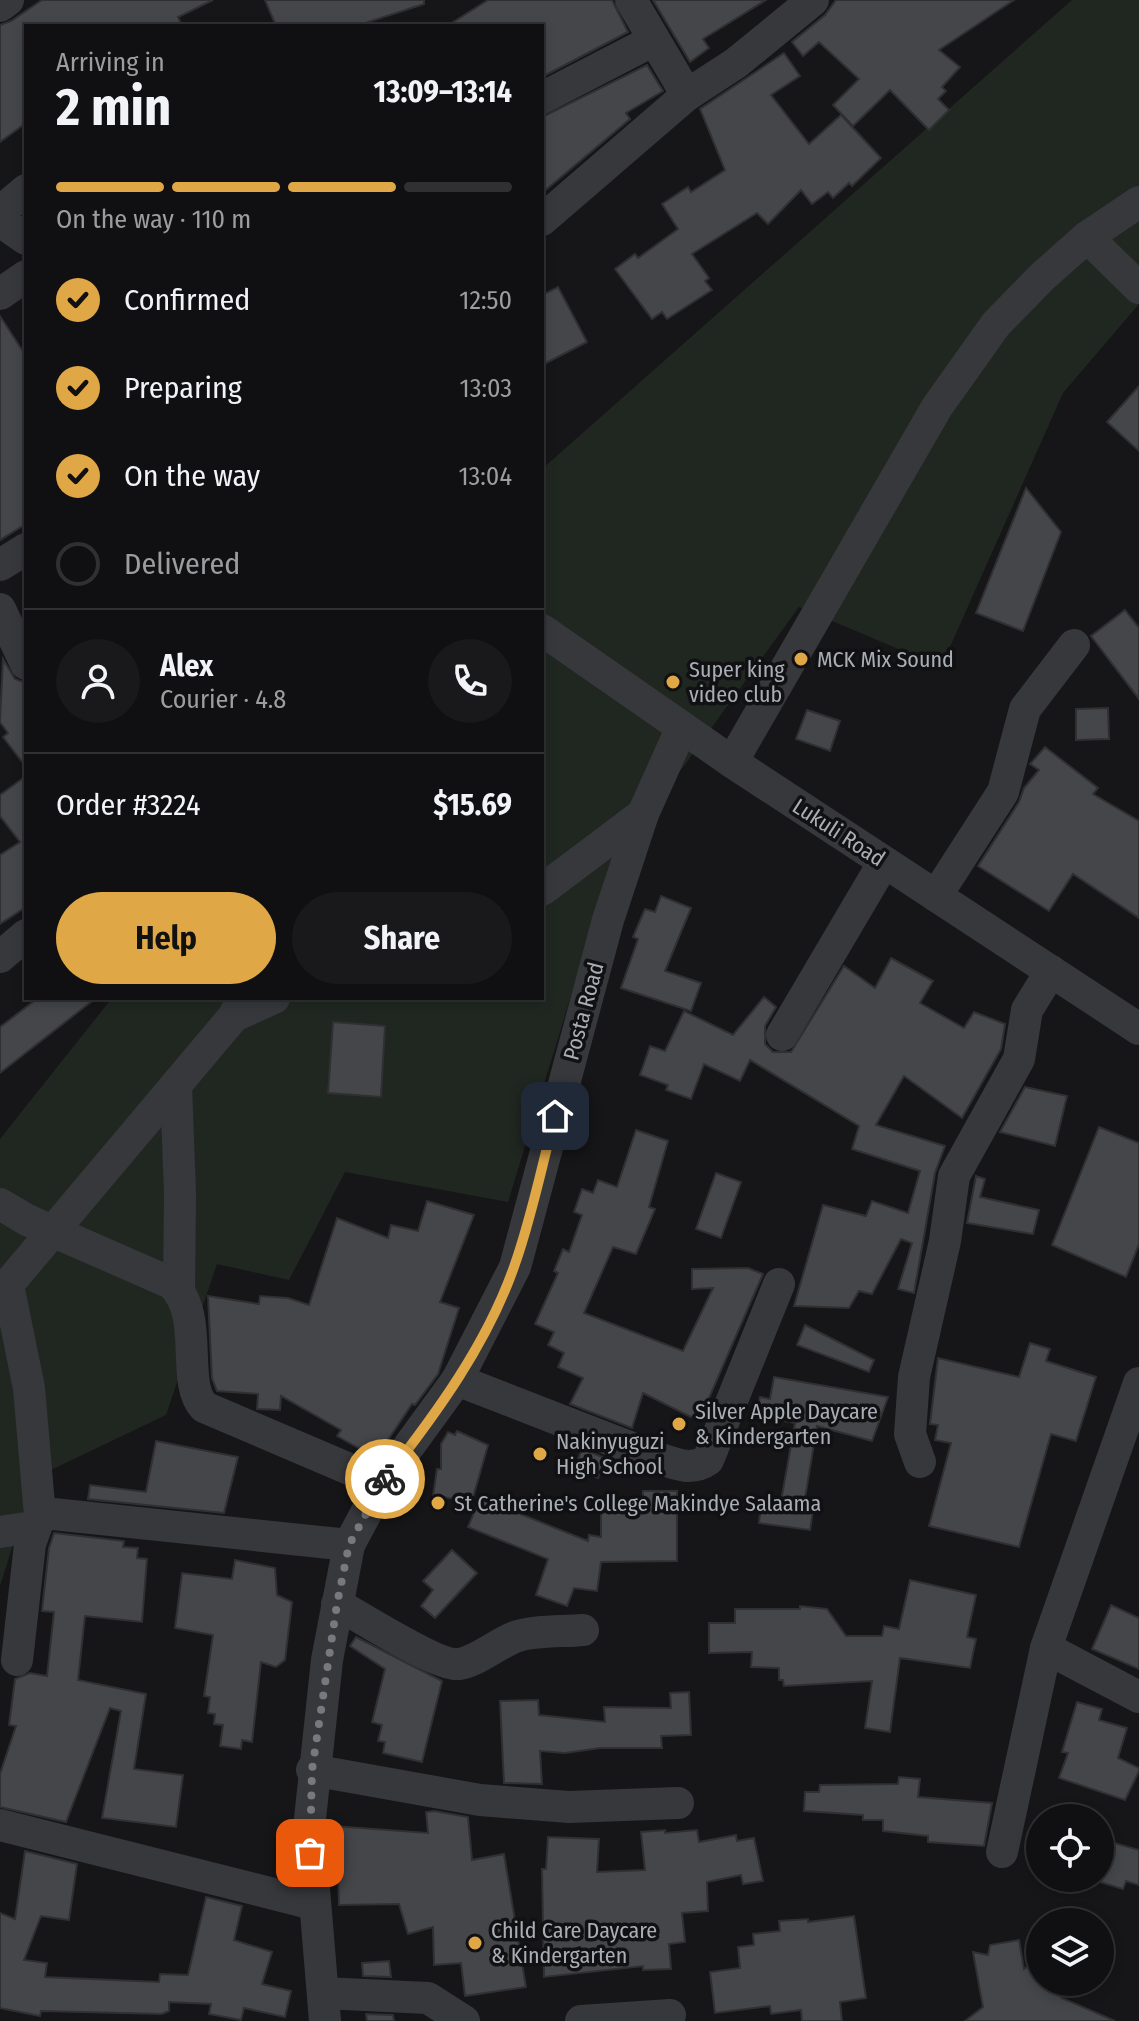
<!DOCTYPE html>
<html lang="en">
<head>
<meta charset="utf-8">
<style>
  body { margin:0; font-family:"Fira Sans Condensed",sans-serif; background:#19191b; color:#f1f3f6; height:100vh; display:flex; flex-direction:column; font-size:30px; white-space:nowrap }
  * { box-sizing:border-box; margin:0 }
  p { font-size:26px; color:#9c9d9f }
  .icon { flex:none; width:44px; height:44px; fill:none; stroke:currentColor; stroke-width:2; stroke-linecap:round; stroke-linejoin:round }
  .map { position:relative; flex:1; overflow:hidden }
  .details { position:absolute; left:24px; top:24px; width:520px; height:976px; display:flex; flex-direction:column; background:#101012; border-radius:0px; box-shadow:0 4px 12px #0003,0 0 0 2px #303032 }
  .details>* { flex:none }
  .controls { position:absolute; left:1026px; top:1804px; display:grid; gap:16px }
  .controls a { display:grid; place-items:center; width:88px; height:88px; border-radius:50%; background:#101012; box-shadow:0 4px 12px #0003,0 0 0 2px #303032; font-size:40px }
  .pin { position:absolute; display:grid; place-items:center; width:68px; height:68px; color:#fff; margin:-34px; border-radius:16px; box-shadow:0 4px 12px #0006 }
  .courier { position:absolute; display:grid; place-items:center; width:80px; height:80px; margin:-40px; border:6px solid #e0a746; border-radius:50%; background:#fff; color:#222; box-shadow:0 2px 10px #0007 }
  .head em { font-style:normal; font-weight:700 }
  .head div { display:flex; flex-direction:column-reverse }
  .head { display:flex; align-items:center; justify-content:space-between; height:136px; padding:0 32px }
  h1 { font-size:52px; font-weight:700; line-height:60px }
  .bar { display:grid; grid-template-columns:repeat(4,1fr); gap:12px 8px; align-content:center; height:96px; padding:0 32px }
  .bar i { height:10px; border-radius:6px; background:#303032 }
  .bar .current { background:#e0a746 }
  .bar p { grid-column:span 4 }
  .line { display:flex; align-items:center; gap:20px; padding:0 32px; border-top:2px solid #303032 }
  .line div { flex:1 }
  .round { display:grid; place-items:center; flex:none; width:84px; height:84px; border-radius:42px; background:#19191b }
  ol { padding:0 32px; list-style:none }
  li { display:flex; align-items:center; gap:24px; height:88px }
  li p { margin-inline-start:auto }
  li .icon { padding:8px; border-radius:50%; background:#e0a746; color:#111; stroke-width:4 }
  li:last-child { color:#9c9d9f }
  li i { width:44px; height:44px; border:4px solid #303032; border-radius:50% }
  .action { display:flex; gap:16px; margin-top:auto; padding:16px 32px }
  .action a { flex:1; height:92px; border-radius:48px; background:#e0a746; color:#111; font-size:32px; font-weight:700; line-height:92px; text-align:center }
  .action a+a { background:#19191b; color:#f1f3f6 }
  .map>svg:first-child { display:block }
  .green { fill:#202721 }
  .building { fill:#45464a; stroke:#303033; stroke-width:2 }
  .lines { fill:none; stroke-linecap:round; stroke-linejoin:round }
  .minor { stroke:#37383c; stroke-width:32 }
  .done { stroke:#76797f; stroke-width:8; stroke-dasharray:0 14.4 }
  .route { stroke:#e0a746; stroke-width:10 }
  .poi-dot { fill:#e0a746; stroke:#111113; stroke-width:3 }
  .labels { text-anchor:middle; stroke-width:7; stroke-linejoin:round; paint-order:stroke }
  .poi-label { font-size:22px; fill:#a9aeb6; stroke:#111113; text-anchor:start }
  .street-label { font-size:22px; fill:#a9aeb6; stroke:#111113 }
</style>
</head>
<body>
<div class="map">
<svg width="1139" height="2021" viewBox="0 0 1139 2021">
  <rect width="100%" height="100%" fill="#161618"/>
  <polygon class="green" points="1072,0 1139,0 1139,304 1063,393 941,667 799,607 610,868 508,1202 345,1172 289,1280 217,1264 166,1415 34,1478 0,1586 0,1139 112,998 542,998 542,469"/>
  <g class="building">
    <polygon points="42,0 213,0 178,17 182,26 26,26 26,123 0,142 0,25 11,21"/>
    <polygon points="265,0 424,0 424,4 356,26 276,26"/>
    <polygon points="488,0 612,0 628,32 542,77 542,26 447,26"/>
    <polygon points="653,0 766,0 703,39 709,48 690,62"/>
    <polygon points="836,0 1014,0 939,50 960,67 942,87 946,91 938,99 949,110 929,130 890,90 853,126 833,105 859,79 819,42 803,56 792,42 825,15"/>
    <polygon points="784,53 800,76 771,95 809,144 841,115 881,158 852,186 849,183 833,198 828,192 812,204 801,190 768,224 757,213 692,254 709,278 705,281 712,290 667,319 662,312 652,319 615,269 635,254 638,258 678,229 662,204 688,187 691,192 725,170 700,109"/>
    <polygon points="647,65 663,91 626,113 630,119 542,193 542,117"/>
    <polygon points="558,287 587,342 542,365 542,295"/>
    <polygon points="0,316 26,356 26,524 0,540"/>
    <polygon points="1139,386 1139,451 1107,422"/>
    <polygon points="1026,488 1061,532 1023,631 976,613"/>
    <polygon points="1125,610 1139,628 1139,699 1091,636"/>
    <polygon points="3,659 15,679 26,683 26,767 3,737 8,733 0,722"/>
    <polygon points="1108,708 1109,739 1076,740 1076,709"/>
    <polygon points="807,710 840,721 830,751 796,739"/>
    <polygon points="1045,747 1098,788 1093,794 1139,821 1139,918 1073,874 1049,911 978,866 1019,802 1024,788 1039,770 1030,764"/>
    <polygon points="26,776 26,907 0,924 0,855 20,842 0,816 0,795"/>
    <polygon points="661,896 691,908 665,971 701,983 691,1011 621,988 638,939 633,937 645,909 655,912"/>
    <polygon points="891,958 933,981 920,1003 964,1028 974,1012 1005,1024 1001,1049 962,1118 904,1076 876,1125 945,1146 935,1173 914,1293 898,1289 912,1243 901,1239 872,1294 859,1291 849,1308 794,1306 823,1205 866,1216 872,1201 908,1213 920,1171 852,1149 859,1126 750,1060 740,1081 704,1064 691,1099 666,1090 668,1085 640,1075 650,1046 665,1051 684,1011 733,1035 764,997 776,1007 765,1026 765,1044 773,1052 791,1052 844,966 875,988"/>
    <polygon points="38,998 96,998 0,1073 0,1027"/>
    <polygon points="333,1022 385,1026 381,1097 328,1093"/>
    <polygon points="1025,1087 1067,1096 1055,1146 1000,1132"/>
    <polygon points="1099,1127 1139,1143 1139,1244 1126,1277 1052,1245"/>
    <polygon points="636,1130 668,1141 649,1207 655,1209 636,1254 613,1247 584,1313 683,1351 713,1288 692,1289 692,1269 748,1268 763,1274 699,1421 643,1393 632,1428 570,1404 583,1378 558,1367 564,1353 548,1345 554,1332 535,1324 558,1273 554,1271 563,1249 569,1252 582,1215 574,1212 582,1189 593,1193 598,1180 617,1187"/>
    <polygon points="716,1173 741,1182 721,1238 696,1229"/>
    <polygon points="976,1176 985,1179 980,1197 1039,1210 1033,1234 967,1223"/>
    <polygon points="427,1201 474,1215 440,1302 459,1308 438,1374 415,1405 412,1404 376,1458 337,1436 341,1430 281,1396 280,1410 257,1409 258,1394 217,1391 212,1378 208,1296 259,1304 260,1296 288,1298 309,1305 337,1218 388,1238 391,1225 418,1231"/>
    <polygon points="805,1325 874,1360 869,1372 797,1345"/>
    <polygon points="1030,1343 1050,1349 1046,1361 1096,1377 1076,1441 1051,1434 1019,1547 929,1526 951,1443 935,1440 938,1425 930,1424 938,1358 1019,1377"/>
    <polygon points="774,1377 888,1397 872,1441 817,1426 803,1510 813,1511 810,1530 759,1523 761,1505 780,1507 795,1423 756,1416 760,1397 770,1399"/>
    <polygon points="457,1431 488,1445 472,1501 433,1496 437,1469 441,1469 441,1444 448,1432 455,1435"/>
    <polygon points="156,1441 238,1457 224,1513 88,1499 90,1485 146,1492"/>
    <polygon points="582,1449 605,1458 598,1478 574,1470"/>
    <polygon points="643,1491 677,1491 677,1561 601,1562 597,1591 574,1588 567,1606 536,1595 548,1559 468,1527 480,1498 588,1541 589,1535 601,1537 601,1499 643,1499"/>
    <polygon points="54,1533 124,1541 123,1547 138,1548 137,1558 147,1559 142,1622 85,1616 78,1680 146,1694 134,1769 183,1775 176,1827 102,1818 121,1711 110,1708 66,1822 0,1807 0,1774 16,1726 9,1725 15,1679 30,1673 47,1676 54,1612 42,1611 49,1548"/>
    <polygon points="452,1550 477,1573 435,1618 421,1606 433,1590 423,1581"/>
    <polygon points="235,1560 275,1568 277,1595 292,1602 285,1660 276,1667 261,1662 252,1742 242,1740 241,1749 220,1746 223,1725 214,1724 215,1714 208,1713 210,1697 204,1696 213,1635 175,1628 182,1573 232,1579"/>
    <polygon points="910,1580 976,1595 967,1637 976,1639 970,1668 900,1658 890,1732 865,1728 872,1681 784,1686 783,1680 779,1680 779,1668 751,1667 752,1652 709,1653 709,1623 735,1623 735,1609 800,1609 800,1606 827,1609 846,1636 882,1636 884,1626 899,1629"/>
    <polygon points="1111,1605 1139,1618 1139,1669 1092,1649"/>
    <polygon points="356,1637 442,1681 422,1762 383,1753 385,1742 378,1741 382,1725 372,1722 385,1669 350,1646"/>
    <polygon points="689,1692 691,1735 661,1736 662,1748 600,1748 565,1753 540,1751 542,1784 504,1783 500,1701 538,1700 539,1715 605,1722 604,1707 671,1708 670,1693"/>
    <polygon points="1077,1702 1102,1709 1099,1720 1127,1728 1118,1758 1139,1768 1139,1771 1125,1800 1059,1778 1068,1753 1062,1752"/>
    <polygon points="899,1777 920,1779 918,1797 992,1803 984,1846 928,1842 928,1836 883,1831 883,1820 863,1820 863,1815 804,1811 805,1792 819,1792 820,1785 898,1784"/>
    <polygon points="434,1811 468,1817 472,1860 504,1854 526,1987 465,1996 461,1963 434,1965 433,1927 408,1934 399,1904 339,1905 338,1871 332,1871 331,1860 334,1826 428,1833 426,1812"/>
    <polygon points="665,1830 665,1833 697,1830 699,1842 736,1835 737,1841 754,1838 763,1881 743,1884 741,1875 707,1882 708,1911 682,1913 685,1942 669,1944 671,1969 643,1970 643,1966 544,1977 542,1869 546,1869 548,1837 599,1839 597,1872 645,1870 641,1832"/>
    <polygon points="1100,1839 1139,1850 1139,1885 1126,1881 1123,1889 1100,1882"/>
    <polygon points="25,1851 77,1864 69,1920 41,1916 24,1960 47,1963 45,1977 159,1982 160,1974 188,1975 206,1897 242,1906 234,1940 272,1952 262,1984 291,1991 285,2017 244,2008 241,2020 209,2014 211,2004 169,2002 169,2011 162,2014 41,2011 40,2016 0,2008 0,1913 15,1919"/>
    <polygon points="854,1916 866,1998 840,2002 842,2021 802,2021 801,2010 771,2014 770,2006 715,2013 710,1972 740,1968 738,1947 754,1945 753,1934 780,1931 779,1921 808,1919 808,1922"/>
    <polygon points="1019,1940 1024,1969 1040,1957 1040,1982 1084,1982 1062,1998 1115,2021 965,2021 983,2007 973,1952 988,1955 990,1945"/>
    <polygon points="389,1961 391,1977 363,1976 362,1963"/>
    <polygon points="366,2014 393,2015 394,2021 367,2021"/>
  </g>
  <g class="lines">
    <g class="minor">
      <polyline points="631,0 687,95"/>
      <polyline points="0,6 8,0"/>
      <polyline points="542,98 654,40"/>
      <polyline points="0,212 26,190"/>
      <polyline points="542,220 687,95 736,63 813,0"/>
      <polyline points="0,221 26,239"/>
      <polyline points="1087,237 1139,288"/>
      <polyline points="0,294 26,276"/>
      <polyline points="0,565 26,549"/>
      <polyline points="0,609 26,664"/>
      <polyline points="542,630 732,762 1139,1029"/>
      <polyline points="732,762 937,407 996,324 1042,277 1087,237 1139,202"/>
      <polyline points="542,890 643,814"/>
      <polyline points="936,896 1003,792 1025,709 1074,645"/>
      <polyline points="0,957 26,935"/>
      <polyline points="234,1016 274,998"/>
      <polyline points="782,1035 884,862"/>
      <polyline points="176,1085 180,1194 179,1291"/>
      <path d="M0,1204l27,16 144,63c35,31 9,99 33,124l178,76"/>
      <polyline points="8,1285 29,1388 40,1516"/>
      <polyline points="0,1294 234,1016 242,998"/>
      <path d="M457,1380l198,77c18,6 36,15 53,3l71,-176"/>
      <polyline points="920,1462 910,1434 914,1377 945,1241 954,1176 1019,1059 1027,1010 1051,971"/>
      <polyline points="0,1532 33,1527"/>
      <path d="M337,1604c22,12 101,63 122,60 17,-2 38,-20 56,-27 19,-7 47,-5 68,-7"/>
      <polyline points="1046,1648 1139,1697"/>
      <polyline points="17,1660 30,1544 40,1516 53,1514 349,1545"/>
      <polyline points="312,1770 480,1800 569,1807 678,1803"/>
      <polyline points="0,1825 313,1904"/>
      <polyline points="1002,1852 1046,1648 1139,1383"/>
      <polyline points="323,1993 428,1998 464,2021"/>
      <polyline points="325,2021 309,1828 327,1660 349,1545 382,1483 457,1380 515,1267 608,920 643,814 682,727"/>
      <polyline points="581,2021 670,2015"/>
    </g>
  </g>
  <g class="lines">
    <polyline class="done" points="310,1853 312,1770 337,1604 349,1545 385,1479"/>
    <path class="route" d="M385,1479c51,-65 103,-136 130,-215 17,-48 27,-99 40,-148"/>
  </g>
  <g class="poi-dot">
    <circle cx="801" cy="659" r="8"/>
    <circle cx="673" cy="682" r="8"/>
    <circle cx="679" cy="1424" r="8"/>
    <circle cx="540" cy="1454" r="8"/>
    <circle cx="438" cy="1503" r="8"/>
    <circle cx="475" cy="1943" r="8"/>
  </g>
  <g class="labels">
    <g class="poi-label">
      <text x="817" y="667">MCK Mix Sound</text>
      <text x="689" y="677">Super king<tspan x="689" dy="25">video club</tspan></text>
      <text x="695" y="1419">Silver Apple Daycare<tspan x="695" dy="25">&amp; Kindergarten</tspan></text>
      <text x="556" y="1449">Nakinyuguzi<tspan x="556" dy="25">High School</tspan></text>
      <text x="454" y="1511">St Catherine's College Makindye Salaama</text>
      <text x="491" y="1938">Child Care Daycare<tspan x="491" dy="25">&amp; Kindergarten</tspan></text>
    </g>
    <g class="street-label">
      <text transform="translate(839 832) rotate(33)" y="8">Lukuli Road</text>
      <text transform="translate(583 1011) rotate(-75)" y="8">Posta Road</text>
    </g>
  </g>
</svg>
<div class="controls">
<a><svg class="icon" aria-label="locate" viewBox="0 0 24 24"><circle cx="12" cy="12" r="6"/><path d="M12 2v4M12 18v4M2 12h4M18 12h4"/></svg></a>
<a><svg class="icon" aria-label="layers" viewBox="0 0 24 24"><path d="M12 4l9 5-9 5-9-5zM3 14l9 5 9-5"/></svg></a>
</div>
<div class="pin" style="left:310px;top:1853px;background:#ea580c"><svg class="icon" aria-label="bag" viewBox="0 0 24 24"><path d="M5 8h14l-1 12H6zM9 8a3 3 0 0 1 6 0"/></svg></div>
<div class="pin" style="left:555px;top:1116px;background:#1f2937"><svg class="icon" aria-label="home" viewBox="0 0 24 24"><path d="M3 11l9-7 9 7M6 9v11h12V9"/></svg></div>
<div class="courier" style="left:385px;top:1479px"><svg class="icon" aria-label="bike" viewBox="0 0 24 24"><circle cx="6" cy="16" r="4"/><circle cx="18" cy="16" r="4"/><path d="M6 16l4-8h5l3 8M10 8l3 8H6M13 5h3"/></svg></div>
<section class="details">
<div class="head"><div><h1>2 min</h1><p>Arriving in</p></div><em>13:09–13:14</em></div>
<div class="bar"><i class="current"></i><i class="current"></i><i class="current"></i><i></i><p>On the way · 110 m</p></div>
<ol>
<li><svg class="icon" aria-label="check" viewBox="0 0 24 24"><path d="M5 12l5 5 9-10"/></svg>Confirmed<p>12:50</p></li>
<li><svg class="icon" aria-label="check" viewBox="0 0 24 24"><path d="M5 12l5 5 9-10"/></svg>Preparing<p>13:03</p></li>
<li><svg class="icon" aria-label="check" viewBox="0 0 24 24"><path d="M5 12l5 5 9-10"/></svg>On the way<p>13:04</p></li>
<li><i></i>Delivered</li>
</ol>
<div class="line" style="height:144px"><a class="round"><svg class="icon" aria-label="person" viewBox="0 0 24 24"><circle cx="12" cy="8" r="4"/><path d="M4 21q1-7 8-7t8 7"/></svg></a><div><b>Alex</b><p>Courier · 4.8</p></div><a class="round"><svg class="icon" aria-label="phone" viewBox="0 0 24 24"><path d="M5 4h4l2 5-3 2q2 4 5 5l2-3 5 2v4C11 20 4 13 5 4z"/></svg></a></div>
<div class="line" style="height:104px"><div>Order #3224</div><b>$15.69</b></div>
<div class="action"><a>Help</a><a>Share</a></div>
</section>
</div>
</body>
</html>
